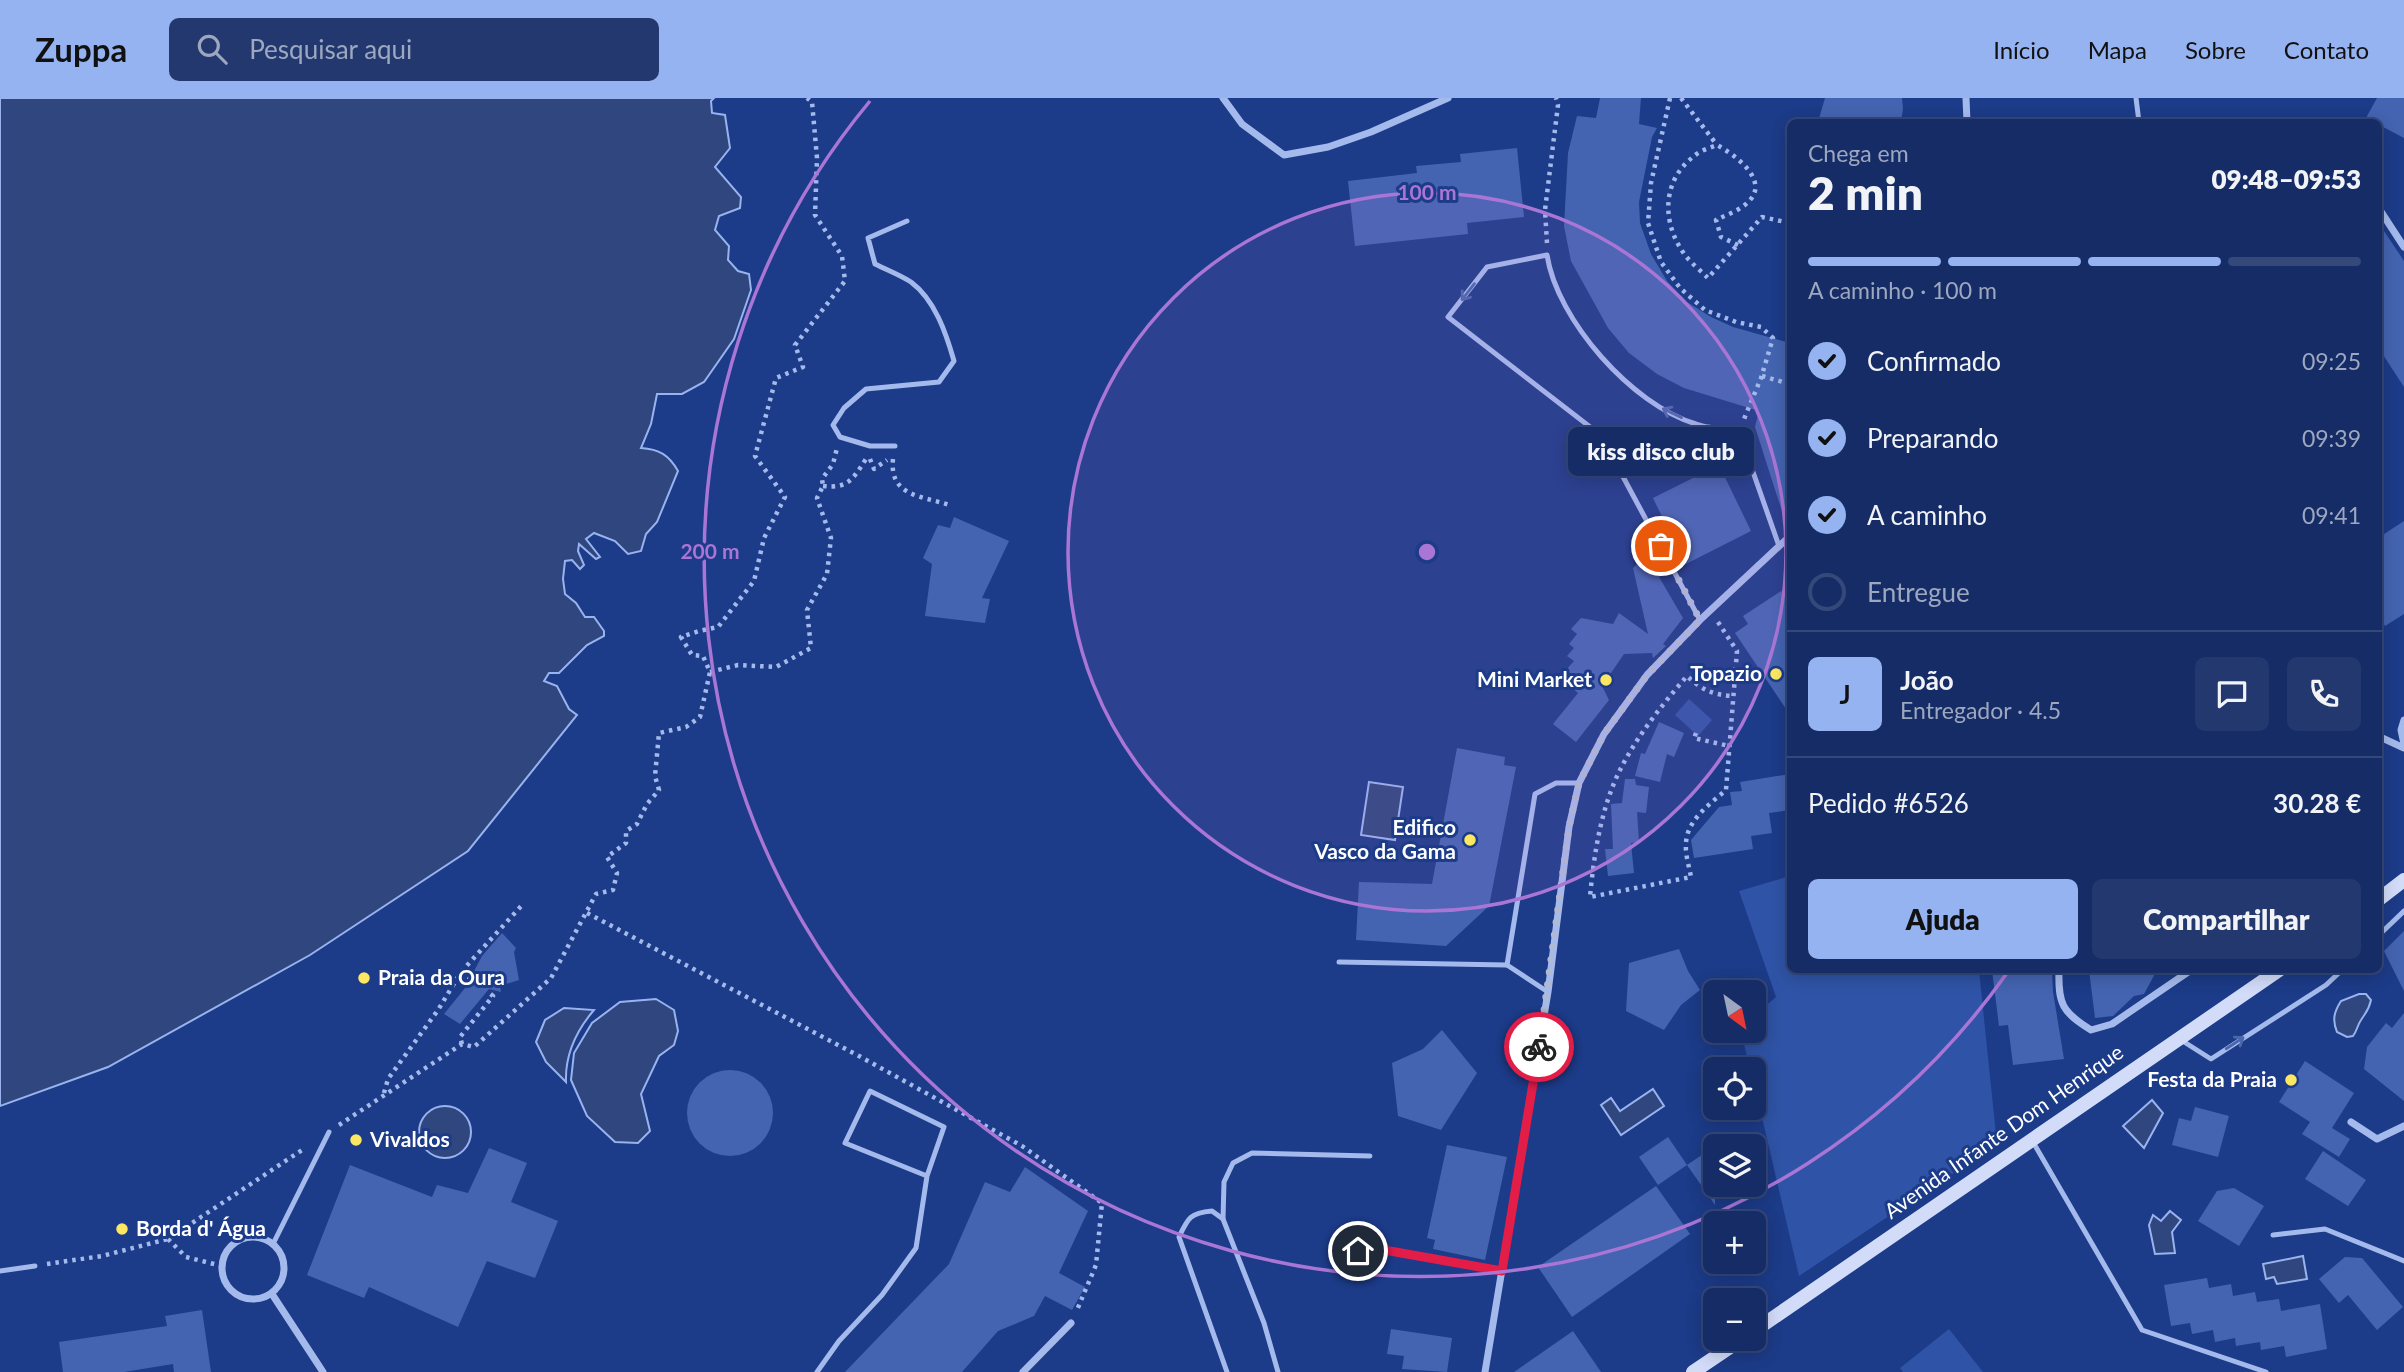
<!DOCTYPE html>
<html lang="pt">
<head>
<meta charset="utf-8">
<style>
  body { margin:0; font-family:Lato,sans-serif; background:#22386f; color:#f1f3f6; height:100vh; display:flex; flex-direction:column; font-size:26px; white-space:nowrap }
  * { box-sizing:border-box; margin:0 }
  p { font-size:23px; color:#9da7bf }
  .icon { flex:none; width:38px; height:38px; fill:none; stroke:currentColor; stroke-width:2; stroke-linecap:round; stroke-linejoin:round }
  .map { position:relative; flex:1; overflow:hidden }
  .sheet { position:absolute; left:1787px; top:21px; width:595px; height:854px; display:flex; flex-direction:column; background:#152c66; border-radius:10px; box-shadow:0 4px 18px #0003,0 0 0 2px #34487a }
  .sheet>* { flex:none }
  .needle { width:46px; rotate:147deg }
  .tools { position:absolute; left:1703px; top:882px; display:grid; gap:14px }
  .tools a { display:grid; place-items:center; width:63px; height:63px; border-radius:10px; background:#152c66; box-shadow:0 4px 18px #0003,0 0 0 2px #34487a; font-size:35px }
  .pin { position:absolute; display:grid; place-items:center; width:60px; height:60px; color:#fff; margin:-30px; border:4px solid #fff; border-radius:50%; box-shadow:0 2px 7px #0007 }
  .courier { position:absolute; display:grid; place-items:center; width:70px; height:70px; margin:-35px; border:5px solid #e11d48; border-radius:50%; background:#fff; color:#222; box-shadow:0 2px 9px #0007 }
  .bubble { position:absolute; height:49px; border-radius:10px; background:#152c66; box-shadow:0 4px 18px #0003,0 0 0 2px #34487a; font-size:23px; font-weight:800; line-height:49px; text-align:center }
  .headline em { font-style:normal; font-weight:800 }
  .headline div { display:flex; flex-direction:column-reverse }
  .headline { display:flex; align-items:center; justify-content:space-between; height:119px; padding:0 21px }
  h1 { font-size:46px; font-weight:800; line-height:52px }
  .bar { display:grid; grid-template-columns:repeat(4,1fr); gap:10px 7px; align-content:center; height:84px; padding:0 21px }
  .bar i { height:9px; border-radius:5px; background:#34487a }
  .bar .current { background:#95b2f1 }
  .bar p { grid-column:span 4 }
  .line { display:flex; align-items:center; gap:18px; padding:0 21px; border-top:2px solid #34487a }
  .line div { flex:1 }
  .round { display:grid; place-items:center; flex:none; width:74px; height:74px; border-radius:10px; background:#22386f }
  ol { padding:0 21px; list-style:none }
  li { display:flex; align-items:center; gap:21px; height:77px }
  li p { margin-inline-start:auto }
  li .icon { padding:7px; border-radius:50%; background:#95b2f1; color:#111; stroke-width:4 }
  li:last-child { color:#9da7bf }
  li i { width:38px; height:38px; border:4px solid #34487a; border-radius:50% }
  .cta { display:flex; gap:14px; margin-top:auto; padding:14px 21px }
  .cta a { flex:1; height:80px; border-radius:10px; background:#95b2f1; color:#111; font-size:28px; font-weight:800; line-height:80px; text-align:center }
  .cta a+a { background:#22386f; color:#f1f3f6 }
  header { display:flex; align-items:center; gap:42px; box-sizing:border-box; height:98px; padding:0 35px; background:#95b2f1; color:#111 }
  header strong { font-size:33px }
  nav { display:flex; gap:38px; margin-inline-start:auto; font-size:24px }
  .search { width:490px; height:63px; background:#22386f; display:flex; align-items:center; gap:18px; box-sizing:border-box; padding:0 24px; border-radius:10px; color:#9da7bf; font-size:26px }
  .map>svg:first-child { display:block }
  .green { fill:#2f53a6 }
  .water { fill:#2f467f; stroke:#99b3ee; stroke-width:2 }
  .building { fill:#4464b1 }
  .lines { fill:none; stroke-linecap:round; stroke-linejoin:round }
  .path { stroke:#a5baec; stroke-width:4.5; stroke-dasharray:3.5 5; stroke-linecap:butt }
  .lane { stroke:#a5baec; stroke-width:5 }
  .street { stroke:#a5baec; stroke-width:7 }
  .secondary { stroke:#d2dcf9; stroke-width:14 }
  .oneway { stroke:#4c67ab }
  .done { stroke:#b0bad5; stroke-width:7; stroke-dasharray:0 12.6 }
  .route { stroke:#e11d48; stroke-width:9 }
  .ring { fill:none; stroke:#a976d5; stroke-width:3.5 }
  .poi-dot { fill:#fce763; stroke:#1c3b88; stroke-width:2.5 }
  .labels { text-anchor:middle; stroke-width:6; stroke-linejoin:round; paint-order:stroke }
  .poi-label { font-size:21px; font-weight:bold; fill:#fff; stroke:#1c3b88; text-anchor:end }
  .street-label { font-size:21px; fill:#fff; stroke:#1c3b88 }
  .centre { fill:#a976d5; stroke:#1c3b88; stroke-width:3.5 }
  .ring-label { font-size:21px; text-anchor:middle; font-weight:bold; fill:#a976d5; stroke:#1c3b88; stroke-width:6; stroke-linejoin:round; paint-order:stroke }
</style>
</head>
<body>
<header>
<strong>Zuppa</strong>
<div class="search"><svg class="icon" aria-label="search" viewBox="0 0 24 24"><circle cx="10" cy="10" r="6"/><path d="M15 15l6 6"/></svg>Pesquisar aqui</div>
<nav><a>Início</a><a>Mapa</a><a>Sobre</a><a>Contato</a></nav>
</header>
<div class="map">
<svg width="2404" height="1274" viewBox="0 0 2404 1274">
  <rect width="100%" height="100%" fill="#1c3b88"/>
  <g class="green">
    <polygon points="1689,601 1712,622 1698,638 1675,617"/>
    <polygon points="1790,778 1790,872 1979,872 1997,1046 1799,1178 1754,985 1754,971 1750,971 1741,933 1754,933 1754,918 1776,899 1739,793"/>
    <polygon points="1949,1231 1983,1274 1903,1274 1900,1270"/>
  </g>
  <g class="water">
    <path d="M0,0h714l-3,3 1,12 13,2 5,33 -15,19 26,30 -1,11 -21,8 -4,14 14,16 -1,14 10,11 11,3 2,16 -17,49 -30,43 -22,12h-25l-6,30 -10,24c18,1 28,7 37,23l-21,51 -11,12 -5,17 -13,3 -13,-13 -21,-8 -8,6 14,18 -4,2 -17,-15 -1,7 6,14 -4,4 -8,-9 -7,1 -2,18 2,15 11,9 9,14h9l10,14v5l-17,9 -28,28h-10l-5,8 13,5 12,23 8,6 -109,136 -158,104 -202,112 -108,39z"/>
    <polygon points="1369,684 1403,689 1395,742 1361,737"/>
    <path d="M2359,896h7l5,6c-2,10 -5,12 -10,20 -4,6 -4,11 -8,16l-6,1 -10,-5c-5,-12 -3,-20 4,-31z"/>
    <polygon points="656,901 674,912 678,933 674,947 659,958 641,996 650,1033 638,1045 615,1044 587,1018 571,982 574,955 592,925 620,904"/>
    <path d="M564,910l30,2c-18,21 -29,44 -28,72l-20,-20 -10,-20 9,-22z"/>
    <polygon points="1653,991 1664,1008 1621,1037 1601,1007 1611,1000 1620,1013"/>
    <polygon points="2152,1002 2163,1015 2144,1050 2123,1028"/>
    <circle cx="445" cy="1034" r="26"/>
    <polygon points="2170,1113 2181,1122 2172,1134 2175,1155 2155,1156 2149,1127 2153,1117 2161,1123"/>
    <polygon points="2303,1158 2307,1181 2277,1186 2274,1179 2266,1181 2263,1166"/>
  </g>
  <g class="building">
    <polygon points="1600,0 1641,0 1639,26 1657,30 1652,39 1639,104 1640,125 1651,156 1667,183 1687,204 1711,219 1733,229 1790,245 1790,425 1786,426 1755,329 1759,313 1684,290 1657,276 1629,255 1608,230 1571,163 1564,128 1568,55 1577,18 1596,20"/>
    <polygon points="1825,0 1902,0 1903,11 1901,24 1818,24"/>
    <polygon points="2377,0 2404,0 2404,40 2366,20"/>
    <polygon points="1517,50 1524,119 1467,125 1468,136 1355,148 1348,83 1417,75 1416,68 1461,64 1460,56"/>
    <polygon points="2378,124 2404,163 2404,289 2378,249"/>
    <polygon points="1719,367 1751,433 1678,470 1663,442 1670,435 1653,400"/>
    <polygon points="954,419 1009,443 982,500 990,501 985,525 925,518 932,466 923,460 938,427 950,430"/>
    <polygon points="2404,423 2404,516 2385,528 2378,518 2378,440"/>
    <polygon points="1655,449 1668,474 1659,479 1683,520 1663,546 1666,548 1653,560 1652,555 1624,556 1602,588 1609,602 1576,644 1553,626 1578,595 1566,585 1573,577 1566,572 1574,563 1567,558 1574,550 1569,546 1577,536 1571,531 1581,520 1613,526 1619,515 1648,536 1633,470"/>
    <polygon points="1781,493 1790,512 1790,617 1735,535 1748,526 1743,518"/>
    <polygon points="1659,624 1684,635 1674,659 1667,656 1660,684 1635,678 1641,655 1645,656"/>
    <polygon points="1457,650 1505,659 1504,667 1516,669 1489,808 1446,848 1356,842 1359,784 1432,786"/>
    <polygon points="1790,676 1790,712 1769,715 1772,735 1751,738 1753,751 1694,760 1691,742 1719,709 1732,707 1730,694 1742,693 1740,684"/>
    <polygon points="1625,681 1635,681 1636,687 1649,689 1646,715 1637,714 1639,744 1631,745 1634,775 1608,778 1605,751 1613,751 1611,706 1622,705"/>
    <polygon points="2404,833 2404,893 2384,853"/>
    <polygon points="502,835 516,850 514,854 519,882 500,888 501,894 489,891 460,926 444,916 465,890 482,858"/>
    <polygon points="1679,851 1688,873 1700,892 1681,907 1664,932 1626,913 1629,865"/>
    <polygon points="1992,872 2052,872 2053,894 2064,961 2013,967 2008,927 1999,928"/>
    <polygon points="2089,872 2157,872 2144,896 2134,898 2113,918 2095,920"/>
    <polygon points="2404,915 2404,1003 2364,971 2367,949 2386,925 2392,930"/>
    <polygon points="1442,932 1477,975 1441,1032 1398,1018 1392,965 1423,951"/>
    <polygon points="2305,963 2354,995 2332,1030 2350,1041 2339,1059 2302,1036 2310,1024 2279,1004"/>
    <circle cx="730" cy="1015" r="43"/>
    <polygon points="2195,1009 2229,1018 2218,1059 2172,1047 2179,1020 2191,1023"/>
    <polygon points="1668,1039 1687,1067 1658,1087 1639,1059"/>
    <polygon points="1447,1047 1507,1059 1485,1162 1433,1151 1435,1142 1427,1140"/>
    <polygon points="1715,1048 1715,1107 1687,1067"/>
    <polygon points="489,1050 527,1065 511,1104 558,1123 535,1180 487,1163 458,1229 369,1189 364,1200 307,1177 350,1067 432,1099 437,1087 468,1095"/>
    <polygon points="2323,1053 2366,1082 2348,1108 2305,1081"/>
    <polygon points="1025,1069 1088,1113 1059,1175 1085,1189 1072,1212 1045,1198 1034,1218 998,1233 962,1274 845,1274 949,1166 985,1084 1010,1094"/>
    <polygon points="1656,1088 1690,1136 1572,1219 1538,1169"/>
    <polygon points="2234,1090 2264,1108 2239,1148 2198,1123 2217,1093"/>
    <polygon points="2345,1159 2362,1160 2403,1209 2377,1232 2348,1197 2339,1205 2319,1181"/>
    <polygon points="2207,1180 2209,1190 2231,1186 2233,1198 2255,1194 2257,1204 2279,1201 2281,1213 2320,1206 2327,1251 2286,1259 2284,1248 2261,1252 2260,1244 2236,1248 2235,1240 2215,1244 2213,1232 2192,1236 2190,1225 2171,1228 2164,1187"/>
    <polygon points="202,1212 211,1274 174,1274 173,1266 124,1274 63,1274 59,1244 167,1228 165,1218"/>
    <polygon points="1391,1231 1452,1240 1447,1274 1402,1271 1404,1258 1387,1256"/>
    <polygon points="1573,1233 1601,1274 1514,1274"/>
  </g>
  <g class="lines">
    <g class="path">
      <polyline points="1670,0 1651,85 1648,125 1661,164 1680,190 1705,212 1736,224 1761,229 1773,240 1761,280 1744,321"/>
      <polyline points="1681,0 1717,47"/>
      <polyline points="1547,145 1545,112 1558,7 1556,0"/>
      <path d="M1738,147l-17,-8 -5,-17c10,-5 22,-9 30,-16 27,-22 -11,-49 -29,-59 -8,3 -18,6 -24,12 -32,25 -31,67 -8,98 6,8 16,16 23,23l54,-61 28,6"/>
      <polyline points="1762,278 1790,286"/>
      <polyline points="870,361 874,371 887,362"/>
      <path d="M893,361c-4,38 30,37 56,46"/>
      <path d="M823,388c25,3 30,-7 43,-27"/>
      <path d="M1718,524l19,29 -11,139c-16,14 -39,30 -40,53 -1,11 3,23 5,34l-101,20c4,-43 11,-89 30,-127 17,-34 42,-65 67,-94 15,14 26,19 46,20"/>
      <polyline points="710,574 738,567 776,569 811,550 807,512 827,476 831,440 817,400 823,388 822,381 833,366 837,350"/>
      <polyline points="1696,635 1694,640 1729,648"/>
      <polyline points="587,815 859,958 1022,1048 1102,1105 1096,1167 1077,1212"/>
      <polyline points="461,874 470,880"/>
      <polyline points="462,946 460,939 493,898 487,893"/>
      <polyline points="384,995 388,981 438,912 461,874 523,806"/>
      <polyline points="339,1027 462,946 474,949 551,880 596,796 613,792 617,775 607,759 626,745 626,733 637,726 647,706 659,692 655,678 659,635 686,629 700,619 710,574 703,558 692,557 681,539 699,533 718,529 754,483 764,440 785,399 755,358 776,280 803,269 795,247 845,183 842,158 815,117 817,60 812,4 807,0"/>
      <polyline points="168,1141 186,1159 222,1168"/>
      <polyline points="47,1166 102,1158 168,1141 305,1050"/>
    </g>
    <g class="lane">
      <polyline points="2136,0 2139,24"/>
      <path d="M895,348h-25l-30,-9 -7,-12 11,-17 22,-19 73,-7 15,-21c-8,-28 -19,-61 -43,-79 -11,-7 -24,-12 -36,-18l-7,-26 39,-17"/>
      <path d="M1638,366l-190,-147 39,-50 60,-12c10,65 85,150 149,169 14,5 29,6 43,8l40,114"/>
      <polyline points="1700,522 1621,375 1709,329"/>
      <polyline points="2378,838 2404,813"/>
      <polyline points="1339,864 1507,867"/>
      <polyline points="1548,894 1507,867 1535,696 1556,685 1579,685"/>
      <polyline points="2181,942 2211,961 2326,887 2342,872"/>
      <polyline points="2033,1044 2142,1232 2266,1274"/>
      <polyline points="1223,1121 1224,1084 1233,1065 1252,1055 1370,1058"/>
      <polyline points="2273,1137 2325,1131 2404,1163"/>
      <polyline points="273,1146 329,1034"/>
      <polyline points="1358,1153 1389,1153 1502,1173"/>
      <polyline points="0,1173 35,1168"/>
      <polyline points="817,1274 839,1243 882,1197 916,1150 927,1078 944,1029 870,993 845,1045 927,1078"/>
      <path d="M1227,1274l-48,-135c9,-19 11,-24 33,-26l11,8 41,104 14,49"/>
    </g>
    <g class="street">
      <polyline points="1223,0 1242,26 1284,57 1328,49 1371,34 1448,0"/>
      <polyline points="1966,0 1967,24"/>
      <polyline points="2378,109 2404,149"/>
      <polyline points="2404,622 2401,632 2404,646"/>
      <polyline points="2378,638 2404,650"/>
      <path d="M2059,872c-1,34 3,42 32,60l21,-6 79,-54"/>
      <polyline points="2351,1024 2377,1041 2404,1028"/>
      <circle cx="253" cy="1170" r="31"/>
      <polyline points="272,1196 323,1274"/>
      <polyline points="1023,1274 1071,1225"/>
      <polyline points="1485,1274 1548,894 1569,729 1579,685 1604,636 1647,577 1700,522 1790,438"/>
    </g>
    <g class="secondary">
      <polyline points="2378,802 2404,782"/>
      <polyline points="1754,1233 2279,872"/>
      <polyline points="1693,1274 1742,1241"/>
    </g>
  </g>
  <defs><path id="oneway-shaft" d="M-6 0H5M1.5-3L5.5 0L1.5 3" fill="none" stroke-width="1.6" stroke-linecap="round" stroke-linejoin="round" transform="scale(1.75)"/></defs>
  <g class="oneway">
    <use href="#oneway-shaft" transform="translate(1468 194) rotate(128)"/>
    <use href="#oneway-shaft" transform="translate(1672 315) rotate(-154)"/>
    <use href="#oneway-shaft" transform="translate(2235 945) rotate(-33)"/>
  </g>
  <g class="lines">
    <polyline class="done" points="1539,949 1569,729 1579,685 1604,636 1647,577 1700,522 1661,448"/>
    <polyline class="route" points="1358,1153 1390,1153 1502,1173 1539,949"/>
  </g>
  <circle cx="1427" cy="454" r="359" fill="#a976d5" fill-opacity=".12"/>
  <g class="ring">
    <circle cx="1427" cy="454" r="359"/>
    <path d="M2007 875A717 717 0 1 1 870 3"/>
  </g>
  <g class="poi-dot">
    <circle cx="1776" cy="576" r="7"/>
    <circle cx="1606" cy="582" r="7"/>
    <circle cx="1470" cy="742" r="7"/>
    <circle cx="364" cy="880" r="7"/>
    <circle cx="2291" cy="982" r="7"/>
    <circle cx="356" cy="1042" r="7"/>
    <circle cx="122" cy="1131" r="7"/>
  </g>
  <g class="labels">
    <g class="poi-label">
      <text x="1762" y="583">Topazio</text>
      <text x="1592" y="589">Mini Market</text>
      <text x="1456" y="737">Edifico<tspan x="1456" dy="24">Vasco da Gama</tspan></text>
      <text x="378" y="887" text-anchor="start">Praia da Oura</text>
      <text x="2277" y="989">Festa da Praia</text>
      <text x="370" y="1049" text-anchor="start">Vivaldos</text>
      <text x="136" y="1138" text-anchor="start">Borda d' Água</text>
    </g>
    <g class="street-label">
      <text transform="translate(2004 1034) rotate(-35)" y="7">Avenida Infante Dom Henrique</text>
    </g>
  </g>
  <circle cx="1427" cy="454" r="10" class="centre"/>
  <g class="ring-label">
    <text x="1427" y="102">100 m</text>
    <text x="710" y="461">200 m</text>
  </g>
</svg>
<div class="tools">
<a><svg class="needle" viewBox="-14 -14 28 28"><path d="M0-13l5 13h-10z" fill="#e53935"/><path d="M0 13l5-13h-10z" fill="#9da7bf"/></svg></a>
<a><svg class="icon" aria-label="locate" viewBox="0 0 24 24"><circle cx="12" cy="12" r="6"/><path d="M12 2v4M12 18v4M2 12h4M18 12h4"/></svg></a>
<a><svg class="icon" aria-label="layers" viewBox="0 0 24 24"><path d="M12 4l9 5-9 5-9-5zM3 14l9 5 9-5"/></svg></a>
<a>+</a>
<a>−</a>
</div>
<div class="pin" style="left:1661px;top:448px;background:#ea580c"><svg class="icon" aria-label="bag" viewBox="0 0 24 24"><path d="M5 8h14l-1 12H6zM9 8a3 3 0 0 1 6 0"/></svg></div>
<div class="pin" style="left:1358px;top:1153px;background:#1f2937"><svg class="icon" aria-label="home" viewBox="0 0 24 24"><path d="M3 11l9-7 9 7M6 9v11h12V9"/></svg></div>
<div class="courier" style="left:1539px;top:949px"><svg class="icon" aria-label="bike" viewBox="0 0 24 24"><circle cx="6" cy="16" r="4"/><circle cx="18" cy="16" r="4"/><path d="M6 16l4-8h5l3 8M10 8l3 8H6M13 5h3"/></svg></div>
<div class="bubble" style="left:1568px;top:329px;width:186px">kiss disco club</div>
<section class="sheet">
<div class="headline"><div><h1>2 min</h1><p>Chega em</p></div><em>09:48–09:53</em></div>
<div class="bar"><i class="current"></i><i class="current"></i><i class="current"></i><i></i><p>A caminho · 100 m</p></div>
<ol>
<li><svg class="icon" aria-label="check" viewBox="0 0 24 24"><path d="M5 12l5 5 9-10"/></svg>Confirmado<p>09:25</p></li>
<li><svg class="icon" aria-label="check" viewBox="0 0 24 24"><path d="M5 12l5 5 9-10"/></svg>Preparando<p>09:39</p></li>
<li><svg class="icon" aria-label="check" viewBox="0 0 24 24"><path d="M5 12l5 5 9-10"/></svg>A caminho<p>09:41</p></li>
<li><i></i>Entregue</li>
</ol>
<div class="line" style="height:126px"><b class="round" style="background:#95b2f1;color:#111">J</b><div><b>João</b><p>Entregador · 4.5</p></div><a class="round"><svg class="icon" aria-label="chat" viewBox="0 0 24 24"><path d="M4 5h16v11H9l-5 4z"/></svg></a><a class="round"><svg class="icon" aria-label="phone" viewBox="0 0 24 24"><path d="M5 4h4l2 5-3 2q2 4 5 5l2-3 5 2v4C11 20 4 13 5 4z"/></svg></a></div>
<div class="line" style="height:91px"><div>Pedido #6526</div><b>30.28 €</b></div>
<div class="cta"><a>Ajuda</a><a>Compartilhar</a></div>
</section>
</div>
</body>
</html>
